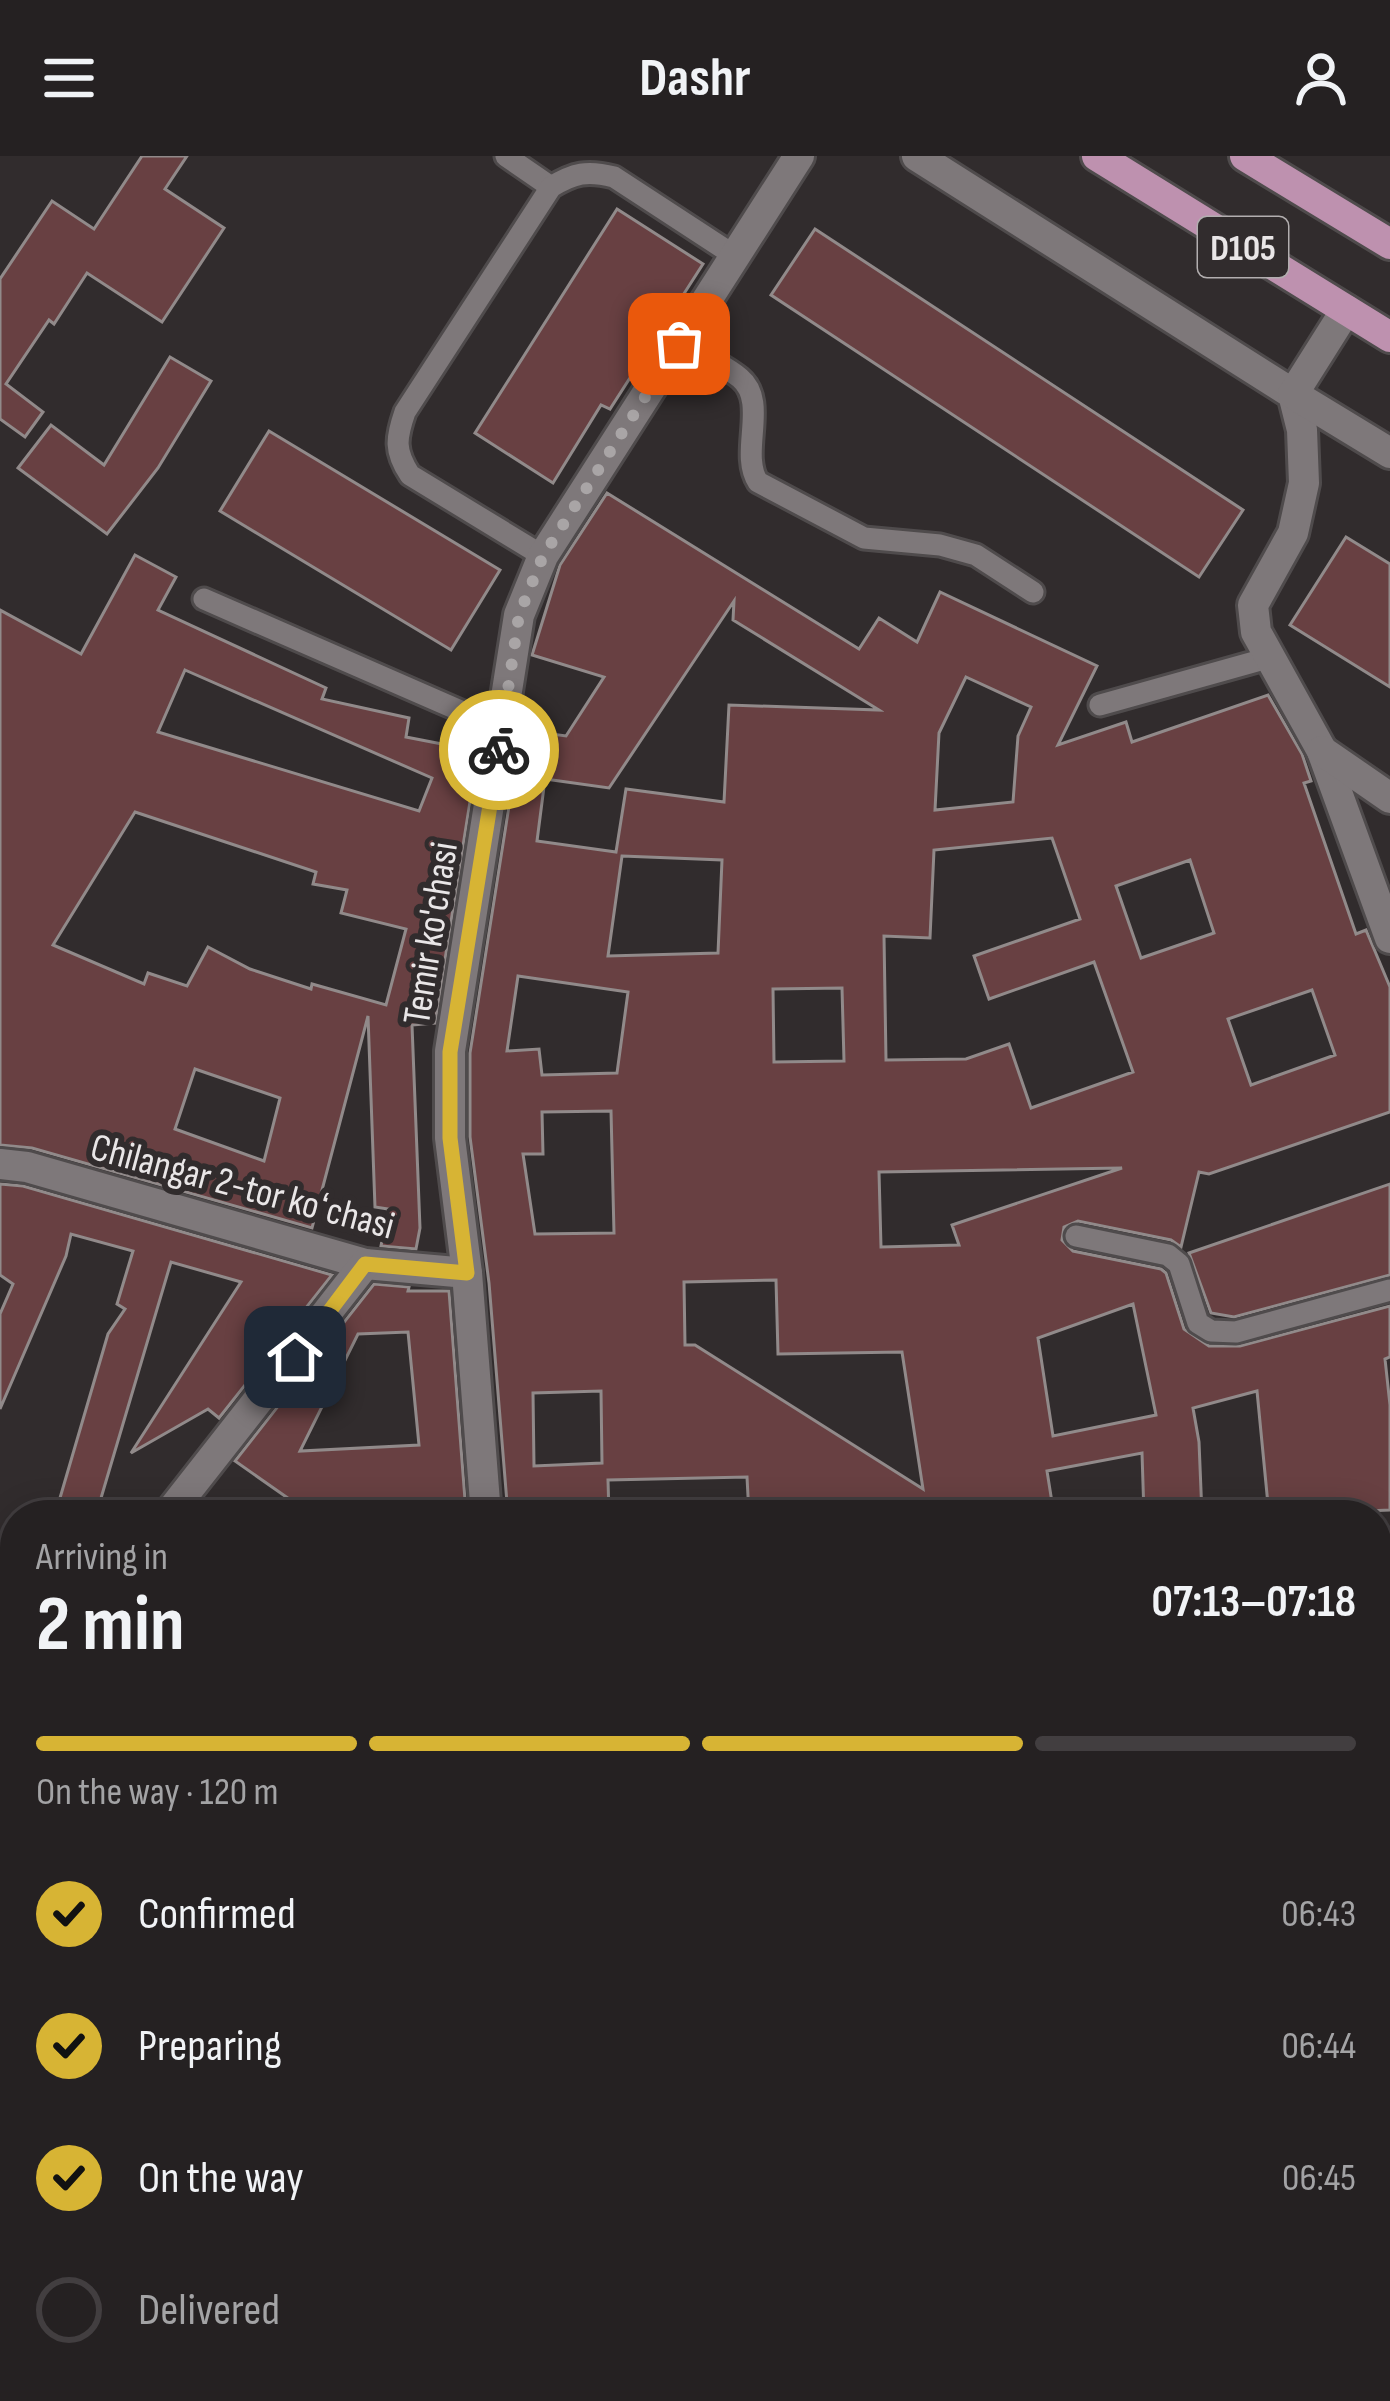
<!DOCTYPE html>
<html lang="en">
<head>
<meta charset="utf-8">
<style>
  body { margin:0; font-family:"Sofia Sans Condensed",sans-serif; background:#312e2f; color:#f1f3f6; height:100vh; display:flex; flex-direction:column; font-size:45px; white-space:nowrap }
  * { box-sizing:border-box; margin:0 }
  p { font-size:39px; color:#a3a3a5 }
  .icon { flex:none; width:66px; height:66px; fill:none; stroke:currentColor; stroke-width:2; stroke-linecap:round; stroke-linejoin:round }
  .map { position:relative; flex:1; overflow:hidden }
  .details { position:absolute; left:0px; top:1344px; width:1392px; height:903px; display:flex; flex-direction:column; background:#252122; border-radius:48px 48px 0 0; box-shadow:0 6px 30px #0003,0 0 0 3px #423e40 }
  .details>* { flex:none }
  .pin { position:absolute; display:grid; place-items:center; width:102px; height:102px; color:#fff; margin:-51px; border-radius:24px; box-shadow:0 6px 18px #0006 }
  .courier { position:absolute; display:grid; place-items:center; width:120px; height:120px; margin:-60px; border:9px solid #d7b434; border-radius:50%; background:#fff; color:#222; box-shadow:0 3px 15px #0007 }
  .headline em { font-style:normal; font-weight:700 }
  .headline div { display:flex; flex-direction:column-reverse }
  .headline { display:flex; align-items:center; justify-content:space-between; height:204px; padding:0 36px }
  h1 { font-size:78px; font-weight:700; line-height:90px }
  .bar { display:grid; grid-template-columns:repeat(4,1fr); gap:18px 12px; align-content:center; height:144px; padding:0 36px }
  .bar i { height:15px; border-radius:9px; background:#423e40 }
  .bar .current { background:#d7b434 }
  .bar p { grid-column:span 4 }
  ol { padding:0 36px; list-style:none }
  li { display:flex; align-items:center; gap:36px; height:132px }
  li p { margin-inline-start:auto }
  li .icon { padding:12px; border-radius:50%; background:#d7b434; color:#111; stroke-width:4 }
  li:last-child { color:#a3a3a5 }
  li i { width:66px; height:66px; border:6px solid #423e40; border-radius:50% }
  header { display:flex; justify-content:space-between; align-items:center; height:156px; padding:0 36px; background:#252122; font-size:54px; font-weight:700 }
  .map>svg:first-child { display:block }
  .building { fill:#684042; stroke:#918a8a; stroke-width:3; fill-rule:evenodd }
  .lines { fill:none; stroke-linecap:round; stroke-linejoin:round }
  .service-casing { stroke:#4f4b4c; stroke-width:27 }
  .minor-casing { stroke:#4f4b4c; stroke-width:36 }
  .primary-casing { stroke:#4f4b4c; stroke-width:36 }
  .service { stroke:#7e787a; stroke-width:21 }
  .minor { stroke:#7e787a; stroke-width:30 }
  .primary { stroke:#be91af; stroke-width:30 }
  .done { stroke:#a9a5a6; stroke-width:12; stroke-dasharray:0 21.6 }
  .route { stroke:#d7b434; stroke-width:15 }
  .labels { text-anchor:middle; stroke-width:12; stroke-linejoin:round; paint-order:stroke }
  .shield { fill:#312c2d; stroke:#b2aeaf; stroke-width:3 }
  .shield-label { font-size:36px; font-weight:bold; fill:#e9e6e7 }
  .street-label { font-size:39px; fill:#e9e6e7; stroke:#312c2d }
</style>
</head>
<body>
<header><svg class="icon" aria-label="menu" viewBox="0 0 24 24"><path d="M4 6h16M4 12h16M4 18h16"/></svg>Dashr<svg class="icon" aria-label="person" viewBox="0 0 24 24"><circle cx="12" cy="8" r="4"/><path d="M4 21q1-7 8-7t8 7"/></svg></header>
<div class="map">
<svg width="1390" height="2245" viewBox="0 0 1390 2245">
  <rect width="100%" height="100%" fill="#312c2d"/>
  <g class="building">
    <polygon points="142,0 187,0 165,33 224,72 162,166 87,117 54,168 49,164 6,228 43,256 25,281 0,263 0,123 52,45 94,73"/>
    <polygon points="617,53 703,108 610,253 601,249 553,327 475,277"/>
    <polygon points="815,73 1243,354 1199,421 771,139"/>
    <polygon points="170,201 211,225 158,312 107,378 18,312 51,269 104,309"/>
    <polygon points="269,275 500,414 451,494 220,355"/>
    <path d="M607,337l252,156 20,-31 38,24 23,-50 157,74 -39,79 68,-23 6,20 136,-47 34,59 9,27 -7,2 52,151 10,-4 24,57v125l-181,62 -10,-2 -18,75 -10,-7 -93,-19 -14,6 -2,13 11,11 88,18 5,4 18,56 25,17h31l150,-40v51l-5,2 5,46v105l-121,5 -12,-124 -64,17 6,34 3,73h-58l-2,-62 -95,18 7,44h-305l-2,-38 -139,3 1,35h-101l-19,-232 -19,-146v-84l51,-323 45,6 38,-59 -72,-22 28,-90zM734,445l-1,19 146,90 -150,-5 -5,97 -98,-13 -10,63 -79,-11 8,-62 64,9zM966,521l65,30 -13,29 -5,66 -78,8 4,-77zM1052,682l28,81 -106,37 15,43 105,-37 39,110 -102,36 -22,-64 -43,15 -80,1 -2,-124 46,2 4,-88zM622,700l100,4 -4,93 -110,3zM1190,704l24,73 -73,25 -25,-72zM518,820l110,16 -11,81 -75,2 -3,-26 -32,2zM842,832l2,73 -70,1 -1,-73zM1312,834l23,65 -84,30 -23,-66zM611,955l3,122 -79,1 -12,-80h20l-1,-42zM1122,1012l-170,57 7,20 -78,2 -2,-75zM776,1124l2,74 124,-2 21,137 -228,-144h-10l-1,-63zM1133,1148l23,111 -103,21 -15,-98zM601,1235l1,72 -68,3 -1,-73z"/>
    <polygon points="1346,381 1390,408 1390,531 1290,469"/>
    <path d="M135,399l41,22 -18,33 168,78 -4,11 87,19 -3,19 72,14 -43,272 -23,2 8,203 -4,21 -35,-3 7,-37 -13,-2 -7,-191 -56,212 -280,-80 -32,-3v-535l81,44zM185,514l247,108 -13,33 -261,-79zM135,656l181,60 -3,12 34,6 -6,23 65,16 -20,76 -74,-21 -1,5 -61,-20 -42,-22 -21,39 -39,-13 -4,11 -91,-39zM195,913l85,29 -16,63 -89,-32z"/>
    <polygon points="0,1028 23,1030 332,1119 219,1262 208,1253 131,1297 241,1126 171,1106 96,1359 55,1359 108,1178 125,1153 117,1148 133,1095 71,1078 66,1100 0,1253 0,1158 13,1128 0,1119"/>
    <polygon points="1390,1028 1390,1119 1234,1161 1211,1157 1189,1097"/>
    <path d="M374,1128l35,3 -1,4h41l17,222 -154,2 -77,-54zM408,1176l11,113 -119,6 58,-117z"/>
  </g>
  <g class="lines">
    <g class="service-casing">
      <g id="service">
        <polyline points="506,0 551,31"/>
        <path d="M679,188c20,10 44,20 61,34 29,24 -1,75 18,104l106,56 76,7 36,10 57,37"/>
        <path d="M543,400l-133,-81c-16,-24 -14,-37 -5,-63l146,-225c23,-14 36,-17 63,-10l121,79"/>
        <polyline points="204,443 502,573"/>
        <polyline points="1100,549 1268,502"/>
        <polyline points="1076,1080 1168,1099 1179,1108 1198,1167 1211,1175 1236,1176 1390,1134"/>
      </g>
    </g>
    <g class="minor-casing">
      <g id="minor">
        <polyline points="917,0 1293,238 1302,274 1304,327 1293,377 1253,449 1256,476 1322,595 1390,782"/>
        <polyline points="1346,154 1293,238 1390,297"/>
        <polyline points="1322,595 1390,642"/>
        <polyline points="0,1008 27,1011 365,1108 467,1117"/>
        <polyline points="168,1359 365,1108"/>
        <polyline points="486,1359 467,1117 450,982 450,895 519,459 543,400 799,0"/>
        <polyline points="0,1592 15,1560"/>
        <polyline points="1377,1837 1390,1831"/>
        <polyline points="1377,1916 1390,1927"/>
        <polyline points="581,2232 582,2245"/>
        <polyline points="1049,2232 1090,2245"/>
      </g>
    </g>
    <g class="primary-casing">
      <g id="primary">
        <polyline points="1097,0 1390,181"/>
        <polyline points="1245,0 1390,88"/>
      </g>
    </g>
    <use href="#service" class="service"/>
    <use href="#minor" class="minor"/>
    <use href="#primary" class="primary"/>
  </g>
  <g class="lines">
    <polyline class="done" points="499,594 519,459 543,400 679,188"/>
    <polyline class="route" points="295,1201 365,1108 467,1117 450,982 450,896 499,594"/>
  </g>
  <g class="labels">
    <rect class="shield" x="1198" y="61" width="90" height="60" rx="9"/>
    <g class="shield-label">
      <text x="1243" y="104">D105</text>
    </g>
    <g class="street-label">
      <text transform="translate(429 777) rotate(-81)" y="14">Temir ko'chasi</text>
      <text transform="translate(243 1029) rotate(15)" y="14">Chilangar 2-tor koʻchasi</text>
    </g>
  </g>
</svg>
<div class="pin" style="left:679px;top:188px;background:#ea580c"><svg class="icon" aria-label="bag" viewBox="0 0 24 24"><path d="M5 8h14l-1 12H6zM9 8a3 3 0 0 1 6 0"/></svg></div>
<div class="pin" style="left:295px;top:1201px;background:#1f2937"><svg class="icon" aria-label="home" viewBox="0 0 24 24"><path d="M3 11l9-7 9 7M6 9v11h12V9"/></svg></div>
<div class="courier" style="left:499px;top:594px"><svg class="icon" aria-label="bike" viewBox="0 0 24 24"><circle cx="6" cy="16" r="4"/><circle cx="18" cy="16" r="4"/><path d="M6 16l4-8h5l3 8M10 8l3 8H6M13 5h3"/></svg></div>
<section class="details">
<div class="headline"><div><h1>2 min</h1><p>Arriving in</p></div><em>07:13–07:18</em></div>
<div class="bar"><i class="current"></i><i class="current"></i><i class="current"></i><i></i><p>On the way · 120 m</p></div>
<ol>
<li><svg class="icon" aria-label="check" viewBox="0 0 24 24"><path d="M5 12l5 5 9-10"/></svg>Confirmed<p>06:43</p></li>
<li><svg class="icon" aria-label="check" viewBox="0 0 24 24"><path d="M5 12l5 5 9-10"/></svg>Preparing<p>06:44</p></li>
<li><svg class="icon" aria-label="check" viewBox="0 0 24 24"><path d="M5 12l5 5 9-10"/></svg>On the way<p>06:45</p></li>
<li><i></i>Delivered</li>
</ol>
</section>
</div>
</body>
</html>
